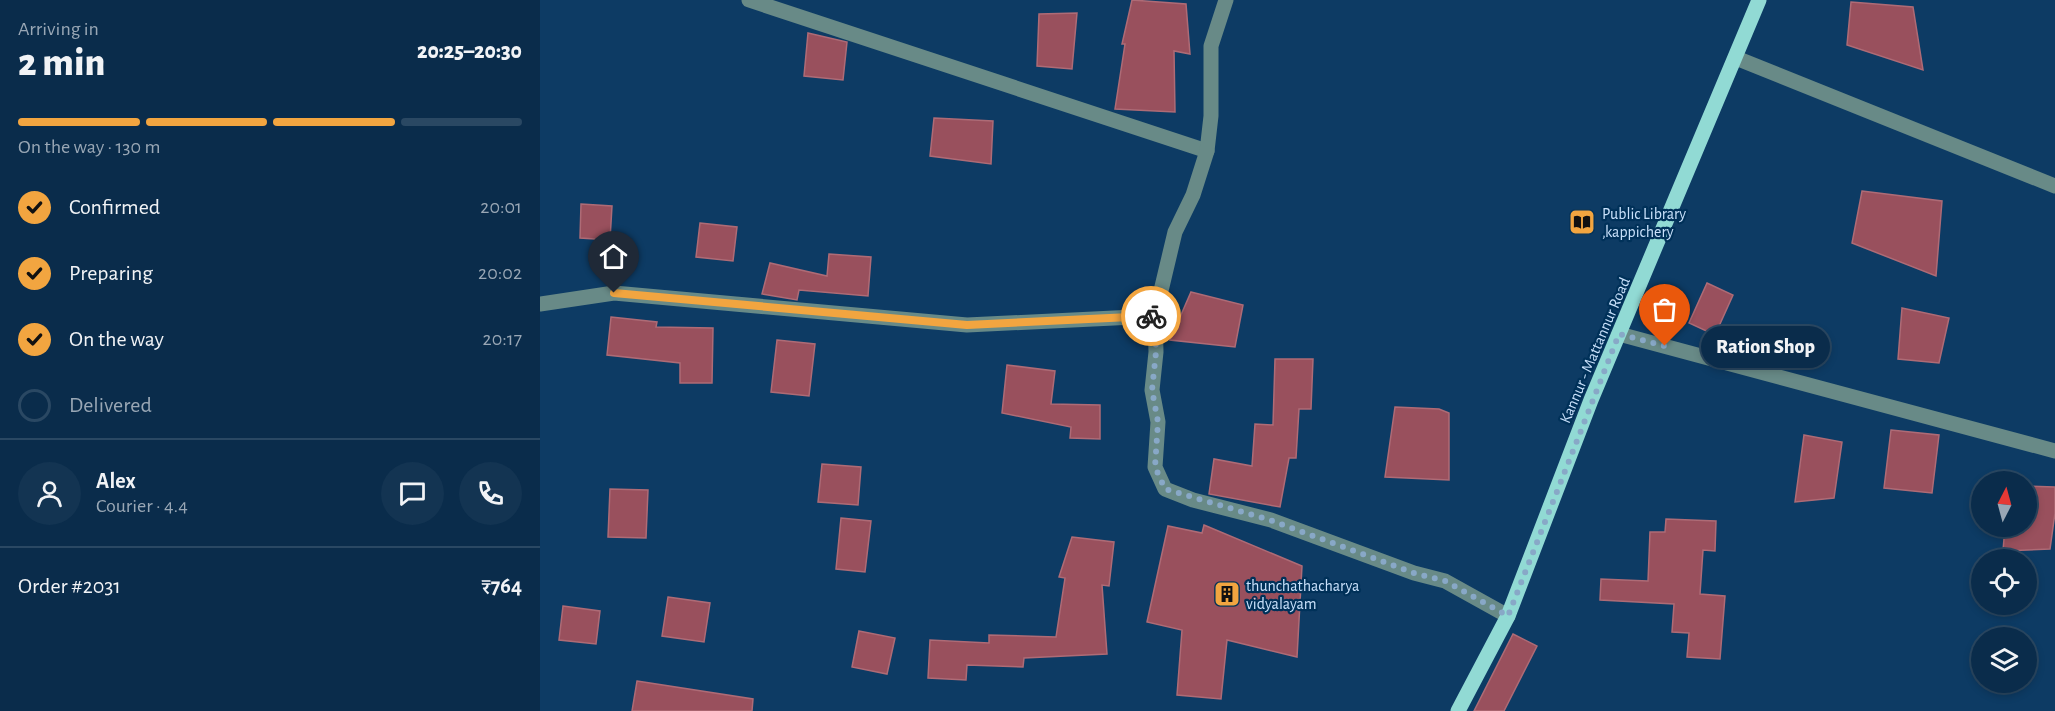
<!DOCTYPE html>
<html lang="en">
<head>
<meta charset="utf-8">
<style>
  body { margin:0; font-family:"Alegreya Sans",sans-serif; background:#133452; color:#f1f3f6; height:100vh; display:flex; flex-direction:column; font-size:22px; white-space:nowrap }
  * { box-sizing:border-box; margin:0 }
  p { font-size:20px; color:#99a7b5 }
  .icon { flex:none; width:33px; height:33px; fill:none; stroke:currentColor; stroke-width:2; stroke-linecap:round; stroke-linejoin:round }
  .map { position:relative; flex:1; overflow:hidden }
  .details { display:flex; flex-direction:column; background:#0a2c4b; width:540px }
  .details>* { flex:none }
  .needle { width:39px; rotate:6deg }
  .buttons { position:absolute; left:1431px; top:471px; display:grid; gap:12px }
  .buttons a { display:grid; place-items:center; width:66px; height:66px; border-radius:50%; background:#0a2c4b; box-shadow:0 3px 9px #0003,0 0 0 2px #2a4863; font-size:30px }
  .pin { position:absolute; display:grid; place-items:center; width:51px; height:51px; color:#fff; margin:-62px -26px; border-radius:50% 50% 50% 0; rotate:-45deg; box-shadow:0 0 6px #0007 }
  .pin .icon { rotate:45deg }
  .courier { position:absolute; display:grid; place-items:center; width:60px; height:60px; margin:-30px; border:4px solid #f2a540; border-radius:50%; background:#fff; color:#222; box-shadow:0 2px 8px #0007 }
  .bubble { position:absolute; height:42px; border-radius:21px; background:#0a2c4b; box-shadow:0 3px 9px #0003,0 0 0 2px #2a4863; font-size:20px; font-weight:800; line-height:42px; text-align:center }
  .summary em { font-style:normal; font-weight:800 }
  .summary div { display:flex; flex-direction:column-reverse }
  .summary { display:flex; align-items:center; justify-content:space-between; height:102px; padding:0 18px }
  h1 { font-size:39px; font-weight:800; line-height:45px }
  .bar { display:grid; grid-template-columns:repeat(4,1fr); gap:9px 6px; align-content:center; height:72px; padding:0 18px }
  .bar i { height:8px; border-radius:4px; background:#2a4863 }
  .bar .on { background:#f2a540 }
  .bar p { grid-column:span 4 }
  .line { display:flex; align-items:center; gap:15px; padding:0 18px; border-top:2px solid #2a4863 }
  .line div { flex:1 }
  .round { display:grid; place-items:center; flex:none; width:63px; height:63px; border-radius:32px; background:#133452 }
  ol { padding:0 18px; list-style:none }
  li { display:flex; align-items:center; gap:18px; height:66px }
  li p { margin-inline-start:auto }
  li .icon { padding:6px; border-radius:50%; background:#f2a540; color:#111; stroke-width:4 }
  li:last-child { color:#99a7b5 }
  li i { width:33px; height:33px; border:3px solid #2a4863; border-radius:50% }
  main { display:flex; flex:1; min-height:0 }
  .map>svg:first-child { display:block }
  .building { fill:#99505d; stroke:#ae6b76; stroke-width:1.5 }
  .lines { fill:none; stroke-linecap:round; stroke-linejoin:round }
  .minor { stroke:#688a87; stroke-width:15 }
  .major { stroke:#91dad4; stroke-width:15 }
  .done { stroke:#88a8c7; stroke-width:6; stroke-dasharray:0 10.8 }
  .route { stroke:#f2a540; stroke-width:8 }
  .labels { text-anchor:middle; stroke-width:4.5; stroke-linejoin:round; paint-order:stroke }
  .poi-label { font-size:16px; fill:#cae2fc; stroke:#003159; text-anchor:start }
  .street-label { font-size:16px; fill:#cae2fc; stroke:#003159 }
</style>
</head>
<body>
<main>
<section class="details">
<div class="summary"><div><h1>2 min</h1><p>Arriving in</p></div><em>20:25–20:30</em></div>
<div class="bar"><i class="on"></i><i class="on"></i><i class="on"></i><i></i><p>On the way · 130 m</p></div>
<ol>
<li><svg class="icon" aria-label="check" viewBox="0 0 24 24"><path d="M5 12l5 5 9-10"/></svg>Confirmed<p>20:01</p></li>
<li><svg class="icon" aria-label="check" viewBox="0 0 24 24"><path d="M5 12l5 5 9-10"/></svg>Preparing<p>20:02</p></li>
<li><svg class="icon" aria-label="check" viewBox="0 0 24 24"><path d="M5 12l5 5 9-10"/></svg>On the way<p>20:17</p></li>
<li><i></i>Delivered</li>
</ol>
<div class="line" style="height:108px"><a class="round"><svg class="icon" aria-label="person" viewBox="0 0 24 24"><circle cx="12" cy="8" r="4"/><path d="M4 21q1-7 8-7t8 7"/></svg></a><div><b>Alex</b><p>Courier · 4.4</p></div><a class="round"><svg class="icon" aria-label="chat" viewBox="0 0 24 24"><path d="M4 5h16v11H9l-5 4z"/></svg></a><a class="round"><svg class="icon" aria-label="phone" viewBox="0 0 24 24"><path d="M5 4h4l2 5-3 2q2 4 5 5l2-3 5 2v4C11 20 4 13 5 4z"/></svg></a></div>
<div class="line" style="height:78px"><div>Order #2031</div><b>₹764</b></div>
</section>
<div class="map">
<svg width="1515" height="711" viewBox="0 0 1515 711">
  <rect width="100%" height="100%" fill="#0d3b64"/>
  <g class="building">
    <polygon points="592,0 646,4 650,54 634,51 635,112 575,109 585,44 582,44"/>
    <polygon points="1311,2 1373,7 1383,70 1307,45"/>
    <polygon points="537,13 532,69 497,66 499,14"/>
    <polygon points="268,33 307,42 303,80 264,76"/>
    <polygon points="394,118 453,121 451,164 390,156"/>
    <polygon points="1322,191 1402,201 1396,276 1312,243"/>
    <polygon points="41,204 72,206 70,240 40,238"/>
    <polygon points="160,223 197,227 193,261 156,257"/>
    <polygon points="289,254 331,257 328,296 259,290 257,300 222,294 230,263 287,276"/>
    <polygon points="1167,283 1193,295 1175,335 1149,323"/>
    <polygon points="651,292 703,305 695,347 630,340"/>
    <polygon points="1362,308 1409,318 1399,363 1358,359"/>
    <polygon points="71,317 117,322 116,327 173,328 172,383 140,383 140,363 67,355"/>
    <polygon points="237,340 275,344 269,396 231,392"/>
    <polygon points="735,359 773,359 771,409 759,409 756,458 749,458 740,507 669,494 674,459 712,466 715,424 733,425"/>
    <polygon points="467,365 515,371 511,404 560,405 560,439 530,438 531,427 462,413"/>
    <polygon points="855,407 899,409 909,413 909,480 845,477"/>
    <polygon points="1351,430 1399,435 1392,493 1344,488"/>
    <polygon points="1264,435 1302,442 1294,498 1255,502"/>
    <polygon points="282,464 321,467 318,505 278,502"/>
    <polygon points="1486,486 1515,487 1515,513 1510,549 1463,551 1465,526 1486,526"/>
    <polygon points="70,489 108,490 106,538 68,537"/>
    <polygon points="301,518 331,521 325,572 296,569"/>
    <polygon points="1126,519 1176,521 1175,551 1163,550 1160,594 1185,596 1180,659 1147,657 1149,633 1132,632 1134,604 1060,600 1061,579 1108,581 1110,532 1125,532"/>
    <polygon points="664,525 762,566 757,657 687,640 681,699 637,695 642,630 607,622 628,526 662,533"/>
    <polygon points="532,537 574,542 569,586 562,585 567,654 484,658 483,667 427,665 426,680 388,678 390,640 449,643 449,635 516,637 525,578 519,577"/>
    <polygon points="128,597 170,603 164,642 122,636"/>
    <polygon points="23,606 60,611 56,644 19,640"/>
    <polygon points="319,631 355,638 347,674 312,667"/>
    <polygon points="973,634 997,646 964,711 934,711"/>
    <polygon points="97,681 213,699 212,711 92,711"/>
  </g>
  <g class="lines">
    <g class="minor">
      <polyline points="209,0 667,151"/>
      <polyline points="686,0 671,46 671,116 667,151 653,195 635,232 615,316 616,352 612,390 618,422 615,467 625,489 653,500 731,520 874,573 905,581 968,616"/>
      <polyline points="1196,58 1515,186"/>
      <polyline points="0,304 74,293 427,325 615,316"/>
      <polyline points="1079,334 1515,451"/>
    </g>
    <polyline class="major" points="918,711 968,616 1051,400 1219,0"/>
  </g>
  <g class="lines">
    <polyline class="done" points="611,316 615,316 616,352 612,390 618,422 615,467 625,489 730,520 874,573 905,581 968,616 1079,334 1125,346"/>
    <polyline class="route" points="74,293 427,325 611,316"/>
  </g>
  <defs>
    <g id="library-square" transform="scale(1.35)"><rect x="-9" y="-9" width="18" height="18" rx="4" fill="#f2a540" stroke="#003159"/><path d="M-6-4Q-3-5.5-.7-3.5V5Q-3 3-6 4ZM6-4Q3-5.5 .7-3.5V5Q3 3 6 4Z" fill="#111"/></g>
    <g id="building-square" transform="scale(1.35)"><rect x="-9" y="-9" width="18" height="18" rx="4" fill="#f2a540" stroke="#003159"/><path d="M-4-6H4V6H1V3H-1V6H-4ZM-2.5-4.3h1.7v1.8h-1.7ZM.8-4.3h1.7v1.8H.8ZM-2.5-1h1.7V.8h-1.7ZM.8-1h1.7V.8H.8Z" fill="#111"/></g>
  </defs>
  <g fill-rule="evenodd">
    <use href="#library-square" x="1042" y="222"/>
    <use href="#building-square" x="687" y="594"/>
  </g>
  <g class="labels">
    <g class="poi-label">
      <text x="1062" y="219">Public Library<tspan x="1062" dy="18">,kappichery</tspan></text>
      <text x="706" y="591">thunchathacharya<tspan x="706" dy="18">vidyalayam</tspan></text>
    </g>
    <g class="street-label">
      <text transform="translate(1054 350) rotate(-67)" y="6">Kannur - Mattannur Road</text>
    </g>
  </g>
</svg>
<div class="buttons">
<a><svg class="needle" viewBox="-14 -14 28 28"><path d="M0-13l5 13h-10z" fill="#e53935"/><path d="M0 13l5-13h-10z" fill="#99a7b5"/></svg></a>
<a><svg class="icon" aria-label="locate" viewBox="0 0 24 24"><circle cx="12" cy="12" r="6"/><path d="M12 2v4M12 18v4M2 12h4M18 12h4"/></svg></a>
<a><svg class="icon" aria-label="layers" viewBox="0 0 24 24"><path d="M12 4l9 5-9 5-9-5zM3 14l9 5 9-5"/></svg></a>
</div>
<div class="pin" style="left:1125px;top:346px;background:#ea580c"><svg class="icon" aria-label="bag" viewBox="0 0 24 24"><path d="M5 8h14l-1 12H6zM9 8a3 3 0 0 1 6 0"/></svg></div>
<div class="pin" style="left:74px;top:293px;background:#1f2937"><svg class="icon" aria-label="home" viewBox="0 0 24 24"><path d="M3 11l9-7 9 7M6 9v11h12V9"/></svg></div>
<div class="courier" style="left:611px;top:316px"><svg class="icon" aria-label="bike" viewBox="0 0 24 24"><circle cx="6" cy="16" r="4"/><circle cx="18" cy="16" r="4"/><path d="M6 16l4-8h5l3 8M10 8l3 8H6M13 5h3"/></svg></div>
<div class="bubble" style="left:1161px;top:326px;width:129px">Ration Shop</div>
</div>
</main>
</body>
</html>
